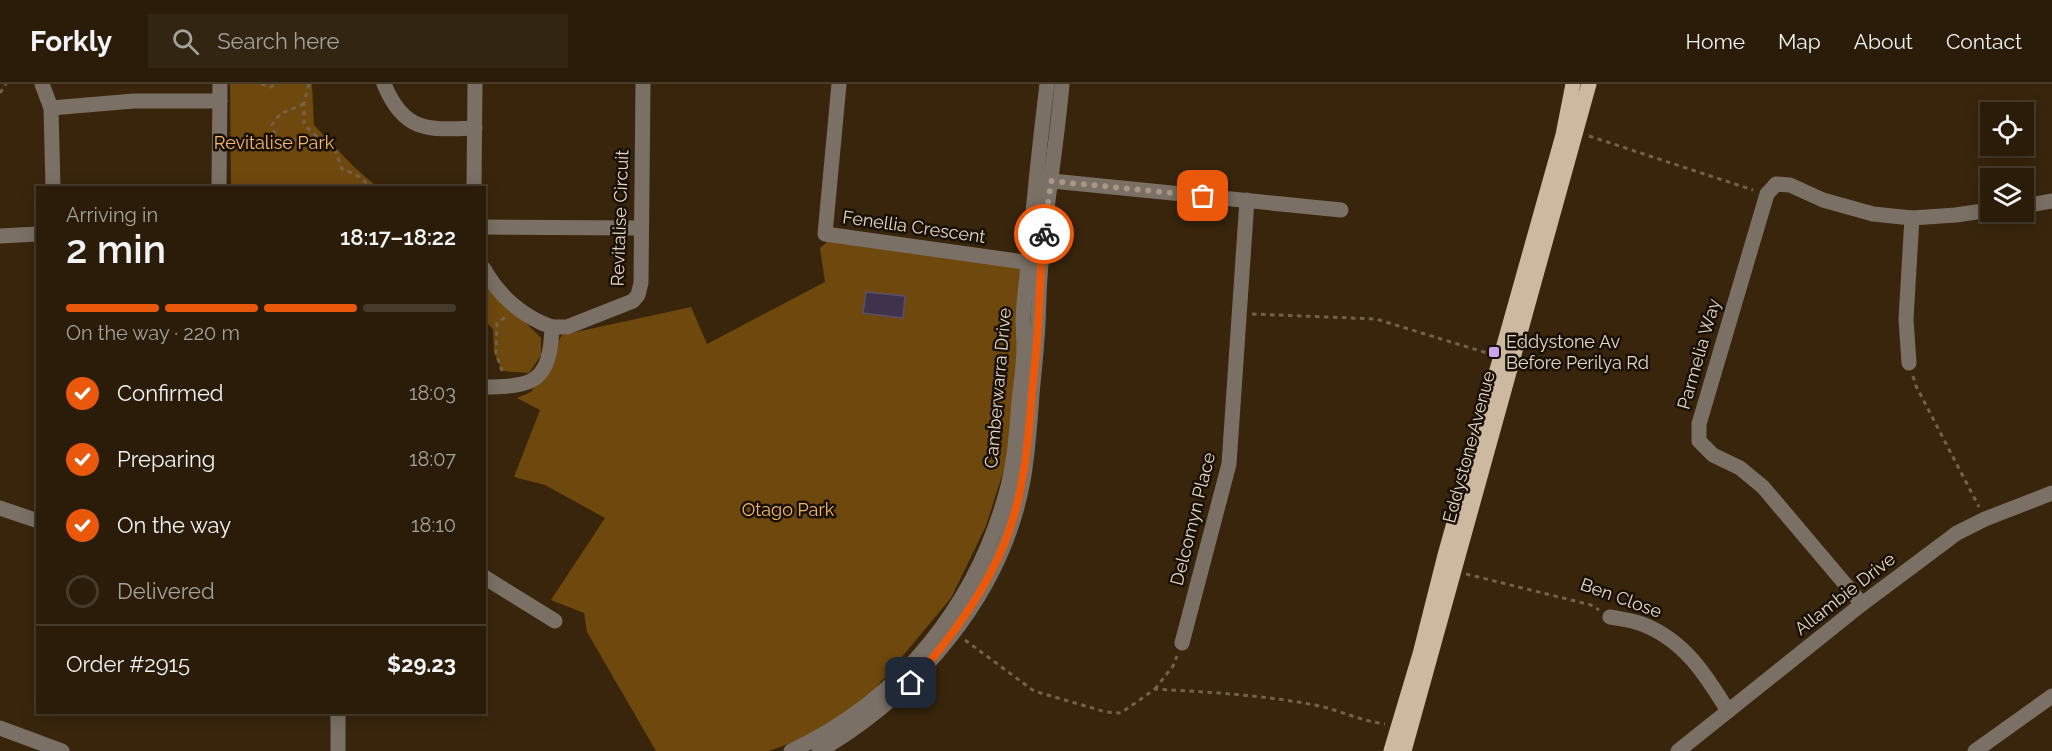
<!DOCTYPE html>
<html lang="en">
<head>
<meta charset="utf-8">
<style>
  body { margin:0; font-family:Raleway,sans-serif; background:#322512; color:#f1f3f6; height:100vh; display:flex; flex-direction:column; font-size:22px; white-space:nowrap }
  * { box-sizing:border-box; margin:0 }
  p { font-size:20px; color:#a5a19c }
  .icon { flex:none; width:33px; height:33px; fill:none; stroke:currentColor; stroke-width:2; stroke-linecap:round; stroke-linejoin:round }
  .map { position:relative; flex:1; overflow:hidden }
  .sheet { position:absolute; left:36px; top:102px; width:450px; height:528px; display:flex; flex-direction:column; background:#2a1c09; border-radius:0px; box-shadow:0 3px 15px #0003,0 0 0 2px #463a2a }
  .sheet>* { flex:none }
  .controls { position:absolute; left:1980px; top:18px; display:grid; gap:12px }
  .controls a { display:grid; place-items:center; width:54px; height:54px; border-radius:0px; background:#2a1c09; box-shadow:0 3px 15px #0003,0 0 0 2px #463a2a; font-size:30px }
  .pin { position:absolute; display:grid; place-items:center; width:51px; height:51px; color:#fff; margin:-26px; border-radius:12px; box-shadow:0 3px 9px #0006 }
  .courier { position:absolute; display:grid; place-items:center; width:60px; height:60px; margin:-30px; border:4px solid #ea580c; border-radius:50%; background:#fff; color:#222; box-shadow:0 2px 8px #0007 }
  .summary em { font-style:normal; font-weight:600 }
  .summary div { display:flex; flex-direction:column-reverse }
  .summary { display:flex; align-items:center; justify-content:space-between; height:102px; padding:0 30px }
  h1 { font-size:39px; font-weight:600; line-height:45px }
  .bar { display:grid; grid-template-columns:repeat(4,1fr); gap:9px 6px; align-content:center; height:72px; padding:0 30px }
  .bar i { height:8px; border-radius:4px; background:#463a2a }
  .bar .on { background:#ea580c }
  .bar p { grid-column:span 4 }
  .line { display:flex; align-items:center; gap:15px; padding:0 30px; border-top:2px solid #463a2a }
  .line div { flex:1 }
  ol { padding:0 30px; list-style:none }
  li { display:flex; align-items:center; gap:18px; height:66px }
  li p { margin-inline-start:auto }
  li .icon { padding:6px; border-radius:50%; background:#ea580c; color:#fff; stroke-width:4 }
  li:last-child { color:#a5a19c }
  li i { width:33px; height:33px; border:3px solid #463a2a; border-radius:50% }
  header { display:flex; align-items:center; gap:36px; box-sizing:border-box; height:84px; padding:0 30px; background:#2a1c09; border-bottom:2px solid #463a2a }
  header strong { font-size:28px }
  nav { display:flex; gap:33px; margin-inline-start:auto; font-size:21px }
  .search { width:420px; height:54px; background:#322512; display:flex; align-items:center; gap:15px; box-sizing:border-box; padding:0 21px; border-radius:0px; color:#a5a19c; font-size:22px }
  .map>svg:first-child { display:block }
  .green { fill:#6f480d }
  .building { fill:#3f324c; stroke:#5c4f6b; stroke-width:1.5 }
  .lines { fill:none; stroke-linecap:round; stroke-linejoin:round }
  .path { stroke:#72614b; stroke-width:3; stroke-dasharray:4.5 4.5; stroke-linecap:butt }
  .minor { stroke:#7b7065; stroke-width:15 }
  .major { stroke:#cdb8a0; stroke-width:15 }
  .done { stroke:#a79886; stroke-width:6; stroke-dasharray:0 10.8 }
  .route { stroke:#ea580c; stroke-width:8 }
  .poi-dot { fill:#c9a5ee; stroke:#191006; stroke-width:2 }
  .labels { text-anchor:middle; stroke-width:5; stroke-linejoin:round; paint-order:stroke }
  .park-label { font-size:18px; fill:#f9b867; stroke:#191006 }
  .street-label { font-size:18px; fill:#e3d6c8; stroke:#191006 }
  .poi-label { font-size:18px; fill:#e3d6c8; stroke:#191006; text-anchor:start }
</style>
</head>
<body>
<header>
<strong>Forkly</strong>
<div class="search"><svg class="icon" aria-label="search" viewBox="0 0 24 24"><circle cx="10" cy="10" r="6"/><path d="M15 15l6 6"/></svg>Search here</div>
<nav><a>Home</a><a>Map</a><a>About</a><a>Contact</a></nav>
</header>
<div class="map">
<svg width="2052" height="667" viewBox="0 0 2052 667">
  <rect width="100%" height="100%" fill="#38250c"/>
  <g class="green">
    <polygon points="230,0 312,0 314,41 353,82 377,103 231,103"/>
    <polygon points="828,157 1026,184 1024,264 1007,376 986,442 951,514 866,616 812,651 769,667 656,667 587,548 584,529 551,516 605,434 545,401 514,393 540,326 517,314 531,308 562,251 691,223 707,260 825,198 820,164"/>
    <polygon points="484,197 541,254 541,271 529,289 502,287 494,268 493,245 485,237"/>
  </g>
  <polygon class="building" points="866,208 905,212 903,234 863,229"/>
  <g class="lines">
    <g class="path">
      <polyline points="261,0 271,3 275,0"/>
      <path d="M309,0l-5,20v19l8,10 22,14 8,22c11,4 21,8 28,19"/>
      <polyline points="0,9 6,0"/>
      <path d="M304,20l-24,10 -8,11 3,9 7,7c13,0 20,-1 28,-10"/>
      <polyline points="1589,52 1753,106"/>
      <polyline points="1252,230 1376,235 1487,269"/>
      <polyline points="502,287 496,269 497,239 507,232"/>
      <polyline points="1913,292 1916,302 1979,423"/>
      <polyline points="1466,490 1591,521 1599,526"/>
      <path d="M965,556l69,51 72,21 15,1 34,-24c53,3 107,6 160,16 24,5 46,16 70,19"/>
      <polyline points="1155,605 1173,582 1177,572"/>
    </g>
    <g class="minor">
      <polyline points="42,0 51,24 53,104"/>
      <path d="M384,0c20,49 45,46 91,44"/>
      <polyline points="839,0 825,150 1038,180"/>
      <polyline points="51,24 134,17 220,17"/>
      <polyline points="1042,96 1341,126"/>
      <polyline points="219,104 220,0"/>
      <polyline points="474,104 475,0"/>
      <polyline points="2024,122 2052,117"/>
      <polyline points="484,143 641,144"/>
      <polyline points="0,152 38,150"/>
      <path d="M484,185c15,27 39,48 68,58"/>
      <polyline points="1909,279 1906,235 1912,134"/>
      <path d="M484,303c51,0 66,-6 68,-60h15l66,-26 5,-6 3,-12 2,-199"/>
      <polyline points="0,424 38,437"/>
      <polyline points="484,493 555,537"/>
      <polyline points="1862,520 1763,403 1740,384 1713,371 1699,357 1699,340 1767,110 1776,100 1790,101 1823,116 1873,130 1912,134 1956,131 1990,126"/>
      <path d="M1610,533c11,2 22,3 32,7 42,16 64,51 86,87"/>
      <polyline points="1182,559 1229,380 1247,116"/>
      <polyline points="338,628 338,667"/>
      <polyline points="0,644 62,667"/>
      <path d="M791,667c110,-51 187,-148 217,-265 7,-28 9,-57 11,-85 2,-18 5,-37 5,-55 0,-9 -1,-18 -1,-27 1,-21 4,-42 6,-63 5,-58 11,-115 18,-172"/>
      <path d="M819,667c98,-57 183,-156 204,-270 5,-28 7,-57 9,-86 2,-24 5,-48 6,-72 1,-20 1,-39 3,-59 5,-60 16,-120 21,-180"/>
      <polyline points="1678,667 1862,520 1957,449 1985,435 2052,409"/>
      <polyline points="1975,667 2052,612"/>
    </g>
    <g class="major">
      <polyline points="1391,667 1420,570 1445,471 1563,51 1573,0"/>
      <polyline points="1404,667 1589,0"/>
    </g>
  </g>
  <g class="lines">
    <polyline class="done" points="1044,150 1051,97 1203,112"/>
    <path class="route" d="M911,599c37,-41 72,-87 93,-139 20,-48 24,-100 28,-151 2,-23 5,-45 6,-68 2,-30 2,-60 6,-91"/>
  </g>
  <rect class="poi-dot" x="1488" y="262" width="12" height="12" rx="3"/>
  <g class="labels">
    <g class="park-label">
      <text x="274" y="65">Revitalise Park</text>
      <text x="788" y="432">Otago Park</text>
    </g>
    <g class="street-label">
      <text transform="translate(620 134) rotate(-88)" y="6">Revitalise Circuit</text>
      <text transform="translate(914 143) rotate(8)" y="6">Fenellia Crescent</text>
      <text transform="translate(1699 270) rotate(-74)" y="6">Parmelia Way</text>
      <text transform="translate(998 304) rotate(-85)" y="6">Camberwarra Drive</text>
      <text transform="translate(1469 363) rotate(-75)" y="6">Eddystone Avenue</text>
      <text transform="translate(1193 435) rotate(-76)" y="6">Delcomyn Place</text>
      <text transform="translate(1845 510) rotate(-38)" y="6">Allambie Drive</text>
      <text transform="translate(1621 514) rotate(20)" y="6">Ben Close</text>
    </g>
    <g class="poi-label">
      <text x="1506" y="264">Eddystone Av<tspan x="1506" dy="21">Before Perilya Rd</tspan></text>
    </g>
  </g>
</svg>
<div class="controls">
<a><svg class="icon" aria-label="locate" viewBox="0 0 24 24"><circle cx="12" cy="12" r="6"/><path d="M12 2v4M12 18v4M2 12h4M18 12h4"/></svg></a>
<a><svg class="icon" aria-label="layers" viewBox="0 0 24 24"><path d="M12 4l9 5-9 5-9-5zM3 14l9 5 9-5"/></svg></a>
</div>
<div class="pin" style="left:1203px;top:112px;background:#ea580c"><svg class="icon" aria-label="bag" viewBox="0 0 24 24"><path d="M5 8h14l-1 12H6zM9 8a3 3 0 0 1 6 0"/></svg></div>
<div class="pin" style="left:911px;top:599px;background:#1f2937"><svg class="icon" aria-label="home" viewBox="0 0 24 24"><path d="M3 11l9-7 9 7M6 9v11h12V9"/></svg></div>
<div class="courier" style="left:1044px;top:150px"><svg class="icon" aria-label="bike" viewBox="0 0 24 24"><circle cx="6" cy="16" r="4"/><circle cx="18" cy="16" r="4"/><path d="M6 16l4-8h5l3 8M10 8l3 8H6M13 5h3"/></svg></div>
<section class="sheet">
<div class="summary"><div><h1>2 min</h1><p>Arriving in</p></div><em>18:17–18:22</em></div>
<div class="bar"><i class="on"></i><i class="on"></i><i class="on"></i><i></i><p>On the way · 220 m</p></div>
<ol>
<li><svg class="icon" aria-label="check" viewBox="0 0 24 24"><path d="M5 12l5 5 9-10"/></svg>Confirmed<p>18:03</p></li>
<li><svg class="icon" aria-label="check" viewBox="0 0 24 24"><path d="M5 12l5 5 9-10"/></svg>Preparing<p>18:07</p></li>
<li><svg class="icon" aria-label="check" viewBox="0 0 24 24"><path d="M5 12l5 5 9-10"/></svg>On the way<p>18:10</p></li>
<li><i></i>Delivered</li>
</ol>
<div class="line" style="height:78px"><div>Order #2915</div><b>$29.23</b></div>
</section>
</div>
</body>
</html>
